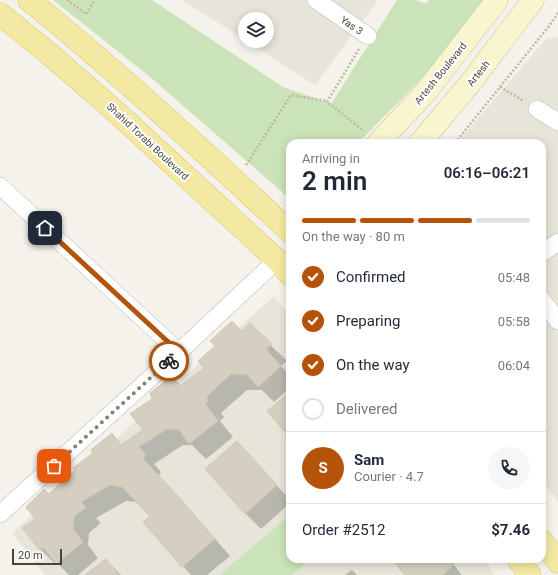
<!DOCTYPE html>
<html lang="en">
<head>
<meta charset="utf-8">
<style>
  body { margin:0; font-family:Roboto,sans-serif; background:#f6f6f7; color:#1f2937; height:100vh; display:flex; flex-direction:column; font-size:15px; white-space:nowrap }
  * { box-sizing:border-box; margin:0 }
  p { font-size:13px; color:#747a83 }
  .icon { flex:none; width:22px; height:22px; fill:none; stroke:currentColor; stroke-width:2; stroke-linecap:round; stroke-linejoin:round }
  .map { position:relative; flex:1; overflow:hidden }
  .side { position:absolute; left:286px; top:139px; width:260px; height:424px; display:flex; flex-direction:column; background:#fff; border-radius:12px; box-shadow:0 2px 10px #0003 }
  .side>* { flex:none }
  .tools { position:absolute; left:238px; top:12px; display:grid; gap:8px }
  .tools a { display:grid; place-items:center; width:36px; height:36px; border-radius:50%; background:#fff; box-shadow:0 2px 10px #0003; font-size:20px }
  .scale { position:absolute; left:12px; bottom:10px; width:50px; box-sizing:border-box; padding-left:4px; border:2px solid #474439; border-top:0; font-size:11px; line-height:14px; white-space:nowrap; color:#474439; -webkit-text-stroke:3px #fff; paint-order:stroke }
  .pin { position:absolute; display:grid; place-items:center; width:34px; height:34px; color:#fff; margin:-17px; border-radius:8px; box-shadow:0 2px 6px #0006 }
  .courier { position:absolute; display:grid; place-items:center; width:40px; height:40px; margin:-20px; border:3px solid #b45309; border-radius:50%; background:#fff; color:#222; box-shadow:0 1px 5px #0007 }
  .headline em { font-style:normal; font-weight:600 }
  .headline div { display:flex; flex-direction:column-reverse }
  .headline { display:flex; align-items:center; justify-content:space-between; height:68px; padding:0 16px }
  h1 { font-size:26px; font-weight:600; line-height:30px }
  .bar { display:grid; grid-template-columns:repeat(4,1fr); gap:6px 4px; align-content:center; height:48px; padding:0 16px }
  .bar i { height:5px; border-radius:3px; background:#e0e1e3 }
  .bar .active { background:#b45309 }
  .bar p { grid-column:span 4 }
  .line { display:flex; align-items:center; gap:10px; padding:0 16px; border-top:1px solid #e0e1e3 }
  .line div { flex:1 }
  .round { display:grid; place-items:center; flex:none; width:42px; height:42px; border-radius:21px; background:#f6f6f7 }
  ol { padding:0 16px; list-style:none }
  li { display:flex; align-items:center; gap:12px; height:44px }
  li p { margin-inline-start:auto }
  li .icon { padding:4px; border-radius:50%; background:#b45309; color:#fff; stroke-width:4 }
  li:last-child { color:#747a83 }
  li i { width:22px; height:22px; border:2px solid #e0e1e3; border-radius:50% }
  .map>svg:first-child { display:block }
  .residential { fill:#e7e5d9 }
  .green { fill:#cae3b8 }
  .shadow { fill:#0003 }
  .building { fill:#d4cfc1; stroke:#cec8b5 }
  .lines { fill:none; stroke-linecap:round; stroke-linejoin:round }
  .minor-casing { stroke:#bebbae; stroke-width:18 }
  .secondary-casing { stroke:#cbc69d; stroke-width:23 }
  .primary-casing { stroke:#d8c874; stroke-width:23 }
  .path { stroke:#bfb8a1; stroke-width:2.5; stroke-dasharray:2 2; stroke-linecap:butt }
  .minor { stroke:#fff; stroke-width:17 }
  .secondary { stroke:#f9f5cf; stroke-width:22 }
  .primary { stroke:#f4e9a3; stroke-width:22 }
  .done { stroke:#848177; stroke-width:4; stroke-dasharray:0 7.2 }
  .route { stroke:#b45309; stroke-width:5 }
  .labels { text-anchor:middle; stroke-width:4; stroke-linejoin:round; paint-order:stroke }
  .street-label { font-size:10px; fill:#474439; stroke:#fff }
</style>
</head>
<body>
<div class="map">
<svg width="558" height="575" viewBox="0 0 558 575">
  <rect width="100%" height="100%" fill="#f4f2eb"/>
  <g class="residential">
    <polygon points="182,0 378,0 315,85 246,41 267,41 267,19 245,19 245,40"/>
    <polygon points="558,37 558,502 542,480 542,143 457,143 546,39"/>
    <polygon points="274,296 290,316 290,559 483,559 495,575 45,575 12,533"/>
  </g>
  <g class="green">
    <polygon points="53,0 152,0 283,87 331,104 397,0 415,0 426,4 429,0 485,0 437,63 358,143 290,143 290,199 149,76"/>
    <polygon points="287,517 290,520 290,559 310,559 292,575 220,575"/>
  </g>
  <g class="shadow">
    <polygon points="250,325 287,361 281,366 290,375 290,388 274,402 262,390 247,390 221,413 224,417 220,421 233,437 206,459 192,445 183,445 154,464 161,472 158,476 192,512 230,556 207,575 191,575 145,523 152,516 138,502 126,501 96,518 101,523 89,533 88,545 98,558 78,575 69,575 58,564 56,565 40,549 37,519 49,495 95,453 112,435 122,446 144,430 153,399 172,377 181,386 205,368"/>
    <polygon points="237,442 290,500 290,503 261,529 245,513"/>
    <polygon points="393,559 449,559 462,575 406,575"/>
    <polygon points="106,560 121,575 87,575"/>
    <polygon points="352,570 357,575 345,575"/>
  </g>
  <g class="building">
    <polygon points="232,321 241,331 250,323 272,344 266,349 281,366 258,387 247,375 231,374 206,397 209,401 205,404 218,421 189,444 179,430 167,429 139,447 146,455 143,459 176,494 215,539 182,567 143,522 150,516 122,487 110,485 81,502 86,507 74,517 73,529 83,542 56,564 44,548 39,549 22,528 35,519 26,507 44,489 49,494 75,470 73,468 93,453 91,450 112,433 121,445 143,430 130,414 152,399 150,393 172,376 180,386 204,368 198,361 215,346 210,341"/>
    <polygon points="290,392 290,438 267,411"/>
    <polygon points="237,441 277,485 245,514 205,469"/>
    <polygon points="106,559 119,575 85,575"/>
    <polygon points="392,559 447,559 453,566 442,575 405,575"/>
  </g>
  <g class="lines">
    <g class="minor-casing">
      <g id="minor">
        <polyline points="316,0 368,36"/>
        <polyline points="537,109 558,122"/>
        <polyline points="0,186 179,352"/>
        <polyline points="542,253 558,242"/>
        <polyline points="542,300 558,321"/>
        <polyline points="0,514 179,352 277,260"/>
      </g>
    </g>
    <g class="secondary-casing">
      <g id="secondary">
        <polyline points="378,143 425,93 497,0"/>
        <polyline points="420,143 472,81 533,0"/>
      </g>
    </g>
    <g class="primary-casing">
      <g id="primary">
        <path d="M29,0c90,73 176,152 261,232"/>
        <polyline points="0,14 47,52 115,111 277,260 290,275"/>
        <polyline points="542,541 558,562"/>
        <polyline points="518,559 530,575"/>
      </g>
    </g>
    <g class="path">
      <polyline points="67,0 86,14 95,0"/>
      <polyline points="359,49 327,102 364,131"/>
      <polyline points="500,87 524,101"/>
      <polyline points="455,143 549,26 558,13"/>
      <polyline points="246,165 291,95 327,101"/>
    </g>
    <use href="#minor" class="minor"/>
    <use href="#secondary" class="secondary"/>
    <use href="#primary" class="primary"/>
  </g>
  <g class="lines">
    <polyline class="done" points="54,466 169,361"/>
    <polyline class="route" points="45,228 179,352 169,361"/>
  </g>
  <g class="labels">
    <g class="street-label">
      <text transform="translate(352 25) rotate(34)" y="4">Yas 3</text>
      <text transform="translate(440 73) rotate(-51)" y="4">Artesh Boulevard</text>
      <text transform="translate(478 73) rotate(-52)" y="4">Artesh</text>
      <text transform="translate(148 141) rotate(43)" y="4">Shahid Torabi Boulevard</text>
    </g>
  </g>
</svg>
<div class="tools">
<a><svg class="icon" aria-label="layers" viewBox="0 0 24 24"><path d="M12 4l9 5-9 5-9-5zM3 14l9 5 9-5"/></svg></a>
</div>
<div class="scale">20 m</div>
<div class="pin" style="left:54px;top:466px;background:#ea580c"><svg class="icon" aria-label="bag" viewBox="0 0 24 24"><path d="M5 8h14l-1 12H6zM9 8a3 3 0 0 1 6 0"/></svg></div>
<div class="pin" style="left:45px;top:228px;background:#1f2937"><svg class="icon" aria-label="home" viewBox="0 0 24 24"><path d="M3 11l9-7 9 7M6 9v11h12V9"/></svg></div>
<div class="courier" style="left:169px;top:361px"><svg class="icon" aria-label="bike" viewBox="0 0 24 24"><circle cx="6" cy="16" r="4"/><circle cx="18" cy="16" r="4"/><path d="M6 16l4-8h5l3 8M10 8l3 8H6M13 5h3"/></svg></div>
<section class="side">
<div class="headline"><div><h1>2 min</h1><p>Arriving in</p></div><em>06:16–06:21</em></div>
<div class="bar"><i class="active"></i><i class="active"></i><i class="active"></i><i></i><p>On the way · 80 m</p></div>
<ol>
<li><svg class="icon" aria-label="check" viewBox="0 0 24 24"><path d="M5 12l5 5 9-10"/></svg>Confirmed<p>05:48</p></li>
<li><svg class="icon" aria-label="check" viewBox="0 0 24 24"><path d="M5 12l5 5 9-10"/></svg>Preparing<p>05:58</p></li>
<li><svg class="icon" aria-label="check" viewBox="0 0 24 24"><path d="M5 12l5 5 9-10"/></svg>On the way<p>06:04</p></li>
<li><i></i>Delivered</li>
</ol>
<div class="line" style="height:72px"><b class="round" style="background:#b45309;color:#fff">S</b><div><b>Sam</b><p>Courier · 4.7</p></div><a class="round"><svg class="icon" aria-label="phone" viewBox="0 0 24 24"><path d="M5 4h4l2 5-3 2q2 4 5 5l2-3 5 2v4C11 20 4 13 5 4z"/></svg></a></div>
<div class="line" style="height:52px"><div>Order #2512</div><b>$7.46</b></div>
</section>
</div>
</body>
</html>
